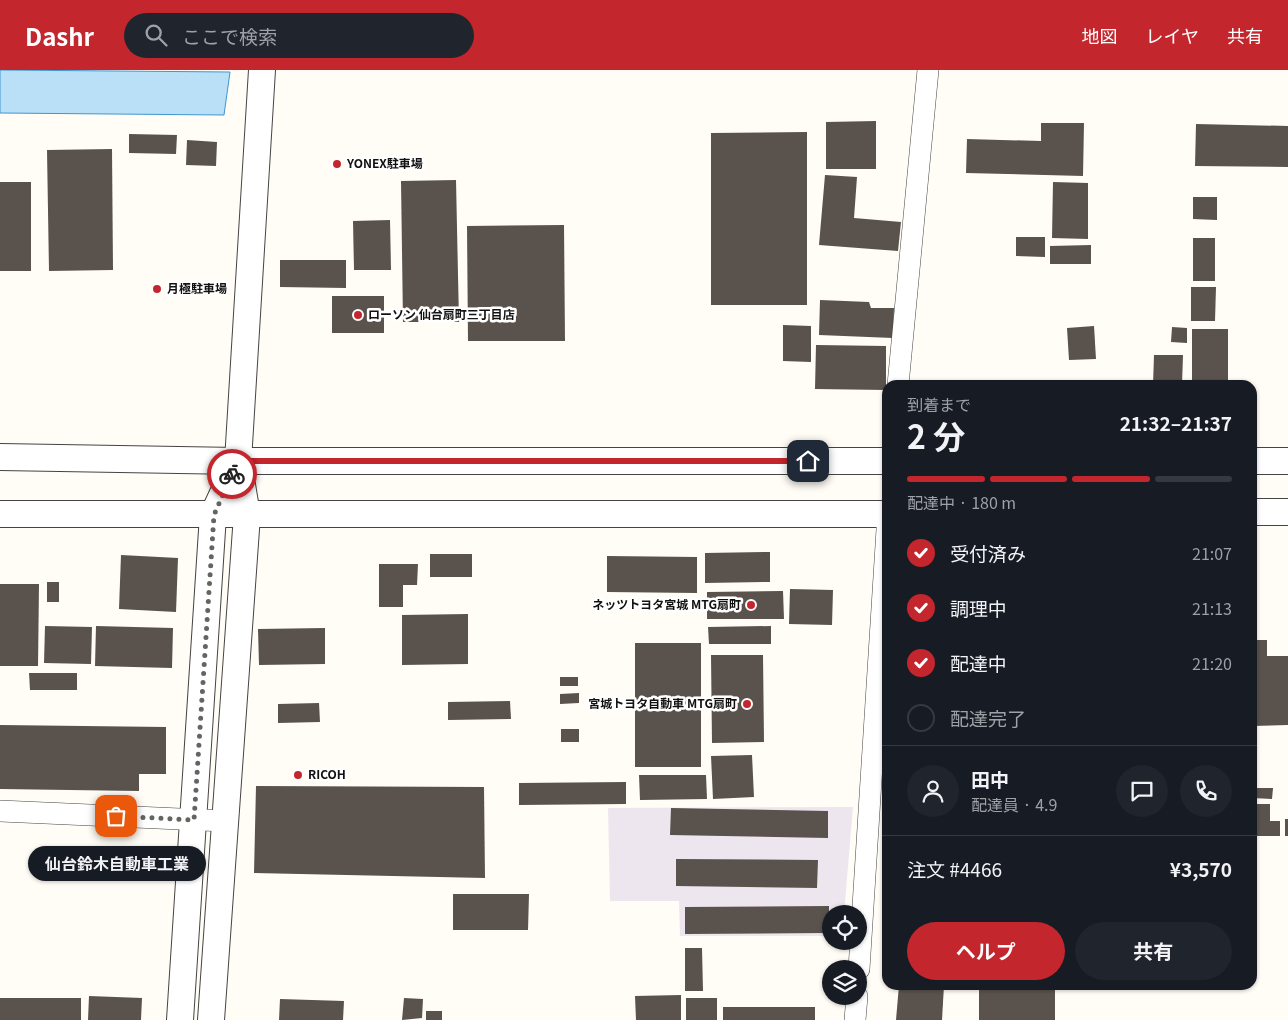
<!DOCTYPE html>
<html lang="ja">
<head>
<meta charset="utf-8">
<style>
  body { margin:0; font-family:Georgia,"Noto Sans JP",serif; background:#20242c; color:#f1f3f6; height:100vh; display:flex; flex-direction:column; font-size:19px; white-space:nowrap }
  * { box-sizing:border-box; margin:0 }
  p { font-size:16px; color:#9ea1a6 }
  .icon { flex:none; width:28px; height:28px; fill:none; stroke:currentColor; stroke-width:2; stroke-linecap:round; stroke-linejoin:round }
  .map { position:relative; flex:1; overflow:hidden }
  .panel { position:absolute; left:882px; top:310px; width:375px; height:610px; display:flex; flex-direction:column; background:#171b24; border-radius:15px; box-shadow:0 1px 4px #0004 }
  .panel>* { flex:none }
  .controls { position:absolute; left:822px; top:835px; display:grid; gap:10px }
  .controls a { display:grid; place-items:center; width:45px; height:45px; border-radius:50%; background:#171b24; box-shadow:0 1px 4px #0004; font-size:25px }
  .pin { position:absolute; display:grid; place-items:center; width:42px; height:42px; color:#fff; margin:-21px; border-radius:10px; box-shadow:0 2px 8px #0006 }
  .courier { position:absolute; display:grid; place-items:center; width:50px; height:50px; margin:-25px; border:4px solid #c4262e; border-radius:50%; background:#fff; color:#222; box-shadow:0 1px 6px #0007 }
  .bubble { position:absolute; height:35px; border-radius:18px; background:#171b24; box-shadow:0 1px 4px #0004; font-size:16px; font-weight:700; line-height:35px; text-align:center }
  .summary em { font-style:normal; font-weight:700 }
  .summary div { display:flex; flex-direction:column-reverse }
  .summary { display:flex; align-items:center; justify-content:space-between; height:85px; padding:0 25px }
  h1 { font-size:32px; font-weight:700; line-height:38px }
  .bar { display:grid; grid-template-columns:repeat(4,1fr); gap:8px 5px; align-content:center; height:60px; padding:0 25px }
  .bar i { height:6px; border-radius:4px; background:#363941 }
  .bar .active { background:#c4262e }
  .bar p { grid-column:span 4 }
  .line { display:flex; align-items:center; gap:12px; padding:0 25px; border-top:1px solid #363941 }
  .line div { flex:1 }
  .round { display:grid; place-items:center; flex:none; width:52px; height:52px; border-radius:26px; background:#20242c }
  ol { padding:0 25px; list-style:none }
  li { display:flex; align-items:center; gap:15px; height:55px }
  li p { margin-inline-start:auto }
  li .icon { padding:5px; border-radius:50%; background:#c4262e; color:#fff; stroke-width:4 }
  li:last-child { color:#9ea1a6 }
  li i { width:28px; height:28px; border:2px solid #363941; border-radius:50% }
  .primary-button { display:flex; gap:10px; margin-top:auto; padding:10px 25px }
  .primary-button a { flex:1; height:58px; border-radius:30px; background:#c4262e; color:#fff; font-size:20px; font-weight:700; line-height:58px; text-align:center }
  .primary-button a+a { background:#20242c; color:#f1f3f6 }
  header { display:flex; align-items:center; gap:30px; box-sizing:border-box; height:70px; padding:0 25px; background:#c4262e; color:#fff }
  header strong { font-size:24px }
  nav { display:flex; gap:28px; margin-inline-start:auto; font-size:18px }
  .search { width:350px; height:45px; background:#20242c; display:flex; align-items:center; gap:12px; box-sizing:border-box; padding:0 18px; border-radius:28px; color:#9ea1a6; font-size:19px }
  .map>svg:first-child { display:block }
  .industrial { fill:#eee6ef }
  .water { fill:#b9e0f7; stroke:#3f96cf }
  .building { fill:#5a524d }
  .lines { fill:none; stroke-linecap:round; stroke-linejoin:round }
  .minor-casing { stroke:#444; stroke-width:22 }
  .tertiary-casing { stroke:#444; stroke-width:28 }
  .minor { stroke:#fff; stroke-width:21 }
  .tertiary { stroke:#fff; stroke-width:26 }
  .done { stroke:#646461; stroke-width:5; stroke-dasharray:0 9 }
  .route { stroke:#c4262e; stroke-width:6 }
  .poi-dot { fill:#c4262e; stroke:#fff; stroke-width:2 }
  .labels { text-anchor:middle; stroke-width:5; stroke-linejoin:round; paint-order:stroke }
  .poi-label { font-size:12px; font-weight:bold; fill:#111; stroke:#fff; text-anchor:start }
</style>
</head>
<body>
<header>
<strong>Dashr</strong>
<div class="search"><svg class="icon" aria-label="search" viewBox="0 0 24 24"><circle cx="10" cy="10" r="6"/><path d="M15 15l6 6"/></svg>ここで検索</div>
<nav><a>地図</a><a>レイヤ</a><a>共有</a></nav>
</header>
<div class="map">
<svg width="1288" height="950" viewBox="0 0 1288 950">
  <rect width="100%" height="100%" fill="#fffdf5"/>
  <polygon class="industrial" points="853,737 844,844 831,844 831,866 680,866 679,831 610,831 608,738"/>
  <polygon class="water" points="0,0 230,2 224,45 0,43"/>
  <g class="building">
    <polygon points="876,51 876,99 826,99 826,52"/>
    <polygon points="1041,53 1084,53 1083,106 966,103 967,69 1041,71"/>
    <polygon points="1196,54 1288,56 1288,97 1195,96"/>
    <polygon points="807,62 807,235 711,235 711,63"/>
    <polygon points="129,64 177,65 176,84 129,83"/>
    <polygon points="187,70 217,72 216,96 186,95"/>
    <polygon points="112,79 113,200 49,201 47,80"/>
    <polygon points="825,105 857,107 854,148 901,152 898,181 819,175"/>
    <polygon points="456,110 459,252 403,252 401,111"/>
    <rect x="0" y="112" width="31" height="89"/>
    <polygon points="1053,112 1088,113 1088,169 1052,168"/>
    <polygon points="1193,127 1217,127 1217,150 1193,149"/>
    <polygon points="390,150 391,200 354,200 353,151"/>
    <polygon points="564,155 565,271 468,271 467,156"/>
    <polygon points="1016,167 1045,167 1045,187 1016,186"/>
    <rect x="1193" y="168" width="22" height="43"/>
    <polygon points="1091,175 1091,194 1050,194 1050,176"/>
    <polygon points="280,190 346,190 346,218 280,217"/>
    <polygon points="1191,217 1216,217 1215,251 1191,251"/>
    <rect x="332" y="226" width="52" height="37"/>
    <polygon points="820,230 869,232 871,238 894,238 893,268 819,265"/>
    <polygon points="783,255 811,256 811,292 783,291"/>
    <polygon points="1094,256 1096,289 1069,290 1067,258"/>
    <polygon points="1172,257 1187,258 1187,273 1171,272"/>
    <rect x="1192" y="259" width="36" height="56"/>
    <polygon points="816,275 886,276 886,320 815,319"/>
    <polygon points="1154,285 1183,285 1182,315 1153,315"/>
    <polygon points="770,482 770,512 705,513 705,483"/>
    <rect x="430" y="484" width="42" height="23"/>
    <polygon points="121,485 178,488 176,542 119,539"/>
    <polygon points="607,486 697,487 697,523 607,522"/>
    <polygon points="379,494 418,494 417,515 403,515 403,537 379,537"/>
    <rect x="47" y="512" width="12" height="20"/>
    <polygon points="0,514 39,514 38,596 0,596"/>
    <polygon points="790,519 833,520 832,555 789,554"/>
    <polygon points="783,521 784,549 707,549 707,522"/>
    <polygon points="468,544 468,594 402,595 402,545"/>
    <polygon points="45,556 92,557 91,594 44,593"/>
    <polygon points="96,556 173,558 172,598 95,596"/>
    <polygon points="771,556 771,574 709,574 708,557"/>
    <polygon points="325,558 325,594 259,595 258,559"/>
    <polygon points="1252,570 1267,570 1267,586 1288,586 1288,655 1252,656"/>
    <rect x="635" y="573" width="66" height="124"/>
    <polygon points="711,585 763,585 764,672 712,673"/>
    <polygon points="29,603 77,603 77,620 30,620"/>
    <rect x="560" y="607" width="18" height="9"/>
    <polygon points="579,623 579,633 560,634 560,624"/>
    <polygon points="510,631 511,649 448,650 448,632"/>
    <polygon points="319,633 320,652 278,653 278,634"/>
    <polygon points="0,655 166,657 166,704 139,704 139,721 0,719"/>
    <rect x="561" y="659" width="18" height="13"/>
    <polygon points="752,685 754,727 713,729 711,686"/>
    <polygon points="639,705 706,705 707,729 640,730"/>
    <polygon points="626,712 626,734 519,735 519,713"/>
    <polygon points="256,716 484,717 485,808 254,803"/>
    <polygon points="1252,718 1273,718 1272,729 1252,728"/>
    <polygon points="1252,734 1270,734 1270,751 1280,751 1280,766 1252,766"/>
    <polygon points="671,738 828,741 828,768 670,765"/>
    <rect x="1285" y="749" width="3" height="17"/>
    <polygon points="676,789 818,790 817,818 676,816"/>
    <polygon points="453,824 529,824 528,860 453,860"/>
    <polygon points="829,836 829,863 685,864 685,837"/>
    <polygon points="685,878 702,878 703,921 685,921"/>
    <polygon points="899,915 944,915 942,950 896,950"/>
    <rect x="979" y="915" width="76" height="35"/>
    <polygon points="681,925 681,950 636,950 635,926"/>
    <polygon points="89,926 142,928 141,950 88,950"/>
    <rect x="0" y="928" width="81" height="22"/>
    <polygon points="404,928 423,929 422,948 402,950"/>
    <rect x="686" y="928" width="31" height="22"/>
    <polygon points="280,929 344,931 343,950 279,950"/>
    <rect x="723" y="937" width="92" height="13"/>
    <rect x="426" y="941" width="16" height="9"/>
  </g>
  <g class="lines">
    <g class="minor-casing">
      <g id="minor">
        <polyline points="898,315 928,0"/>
        <polyline points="0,741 225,751"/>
        <polyline points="859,899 888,444"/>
        <polyline points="855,950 857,926"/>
      </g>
    </g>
    <g class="tertiary-casing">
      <g id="tertiary">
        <polyline points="0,387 238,391 888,391"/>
        <polyline points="1252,391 1288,391"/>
        <polyline points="1252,442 1288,442"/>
        <polyline points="0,444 888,444"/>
        <polyline points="180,950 213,445 238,391"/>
        <polyline points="211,950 247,445 238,391 262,0"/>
      </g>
    </g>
    <use href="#minor" class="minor"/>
    <use href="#tertiary" class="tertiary"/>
  </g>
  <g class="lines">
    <polyline class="done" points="116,746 194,750 214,445 232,404"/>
    <polyline class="route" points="232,404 238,391 808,391"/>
  </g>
  <g class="poi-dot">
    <circle cx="337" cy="94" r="5"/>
    <circle cx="157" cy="219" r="5"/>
    <circle cx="358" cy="245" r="5"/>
    <circle cx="751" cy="535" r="5"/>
    <circle cx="747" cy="634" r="5"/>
    <circle cx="298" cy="705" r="5"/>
  </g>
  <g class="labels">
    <g class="poi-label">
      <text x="347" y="98">YONEX駐車場</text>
      <text x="167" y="223">月極駐車場</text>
      <text x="368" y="249">ローソン 仙台扇町三丁目店</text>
      <text x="741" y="539" text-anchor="end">ネッツトヨタ宮城 MTG扇町</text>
      <text x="737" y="638" text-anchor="end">宮城トヨタ自動車 MTG扇町</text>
      <text x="308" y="709">RICOH</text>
    </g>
  </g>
</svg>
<div class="controls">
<a><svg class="icon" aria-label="locate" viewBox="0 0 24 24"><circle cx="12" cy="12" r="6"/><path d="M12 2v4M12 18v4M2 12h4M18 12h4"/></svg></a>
<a><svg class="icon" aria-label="layers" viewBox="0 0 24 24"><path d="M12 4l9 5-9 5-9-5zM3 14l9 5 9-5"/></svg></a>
</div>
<div class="pin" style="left:116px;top:746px;background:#ea580c"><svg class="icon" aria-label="bag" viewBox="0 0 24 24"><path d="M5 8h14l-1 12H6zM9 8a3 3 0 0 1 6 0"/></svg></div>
<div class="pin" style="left:808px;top:391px;background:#1f2937"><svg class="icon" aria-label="home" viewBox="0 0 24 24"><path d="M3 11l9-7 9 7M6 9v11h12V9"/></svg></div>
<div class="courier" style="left:232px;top:404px"><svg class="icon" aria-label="bike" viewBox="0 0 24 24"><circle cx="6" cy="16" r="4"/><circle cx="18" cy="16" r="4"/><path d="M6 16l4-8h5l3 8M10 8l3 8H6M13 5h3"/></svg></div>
<div class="bubble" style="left:28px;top:776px;width:178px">仙台鈴木自動車工業</div>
<section class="panel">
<div class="summary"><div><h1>2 分</h1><p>到着まで</p></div><em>21:32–21:37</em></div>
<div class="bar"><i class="active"></i><i class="active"></i><i class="active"></i><i></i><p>配達中 · 180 m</p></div>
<ol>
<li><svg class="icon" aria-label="check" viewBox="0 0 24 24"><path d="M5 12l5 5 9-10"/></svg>受付済み<p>21:07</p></li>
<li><svg class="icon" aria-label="check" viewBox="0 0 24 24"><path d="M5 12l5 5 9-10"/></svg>調理中<p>21:13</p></li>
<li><svg class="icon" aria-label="check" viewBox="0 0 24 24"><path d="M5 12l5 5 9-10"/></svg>配達中<p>21:20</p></li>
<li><i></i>配達完了</li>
</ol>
<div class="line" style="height:90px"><a class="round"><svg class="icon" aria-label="person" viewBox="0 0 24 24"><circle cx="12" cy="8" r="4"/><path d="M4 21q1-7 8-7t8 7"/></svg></a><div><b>田中</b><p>配達員 · 4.9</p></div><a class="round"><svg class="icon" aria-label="chat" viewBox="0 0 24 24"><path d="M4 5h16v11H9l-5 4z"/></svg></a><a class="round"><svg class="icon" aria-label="phone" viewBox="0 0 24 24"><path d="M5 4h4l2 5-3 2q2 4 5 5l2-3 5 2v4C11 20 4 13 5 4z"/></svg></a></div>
<div class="line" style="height:65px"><div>注文 #4466</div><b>¥3,570</b></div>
<div class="primary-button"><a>ヘルプ</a><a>共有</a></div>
</section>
</div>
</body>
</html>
